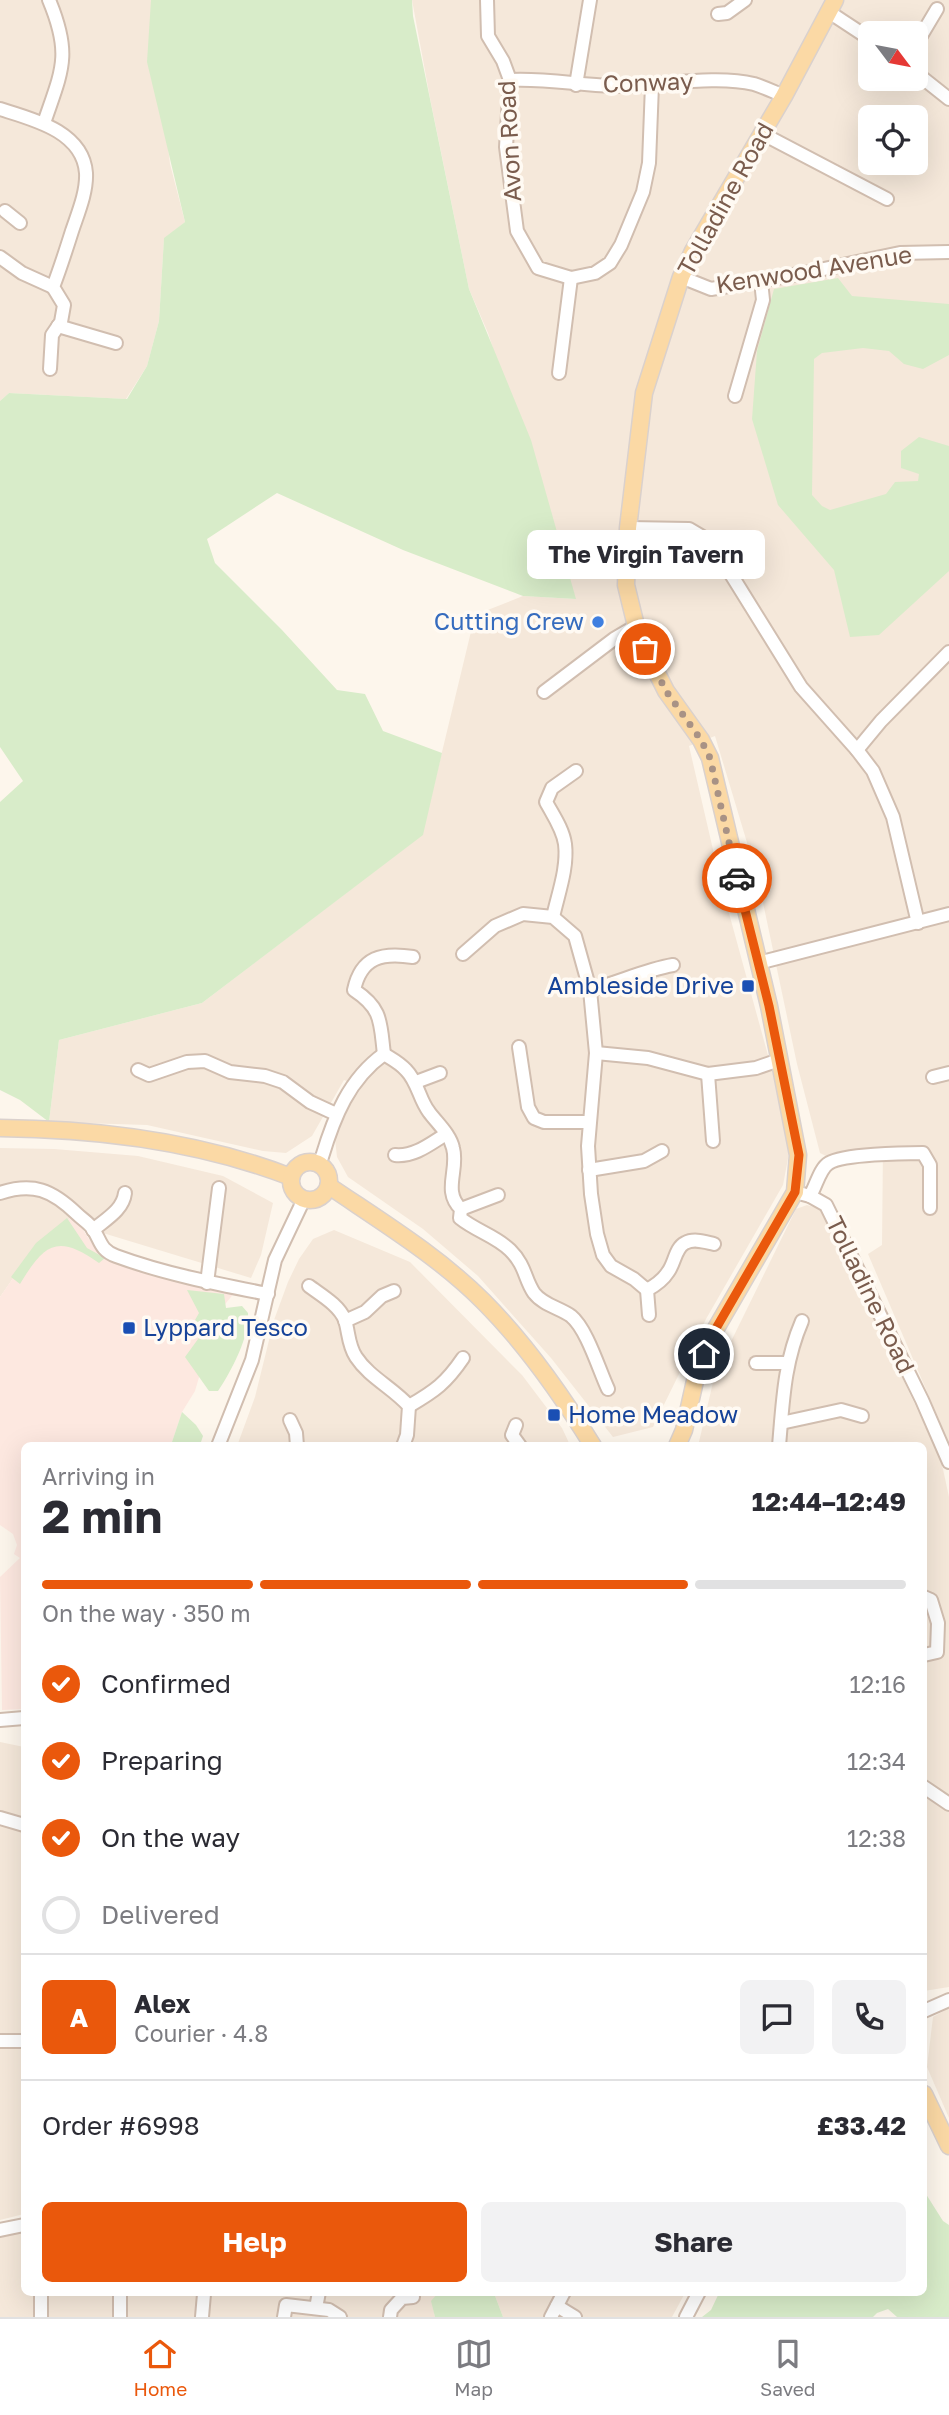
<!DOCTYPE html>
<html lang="en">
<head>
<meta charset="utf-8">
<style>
  body { margin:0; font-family:"Golos Text",sans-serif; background:#f2f2f3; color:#2b2b33; height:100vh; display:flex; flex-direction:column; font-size:26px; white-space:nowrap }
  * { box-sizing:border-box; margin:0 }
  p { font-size:23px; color:#7c7c81 }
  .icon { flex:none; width:38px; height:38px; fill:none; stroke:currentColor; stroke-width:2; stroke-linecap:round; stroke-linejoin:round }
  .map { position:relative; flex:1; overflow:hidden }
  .sheet { position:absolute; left:21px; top:1442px; width:906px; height:854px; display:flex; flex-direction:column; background:#fff; border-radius:10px; box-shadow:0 7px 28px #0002 }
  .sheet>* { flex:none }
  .needle { width:46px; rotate:122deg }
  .fabs { position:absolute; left:858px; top:21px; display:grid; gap:14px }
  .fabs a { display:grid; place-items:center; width:70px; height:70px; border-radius:10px; background:#fff; box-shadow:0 7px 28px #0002; font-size:35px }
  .pin { position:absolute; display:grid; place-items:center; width:60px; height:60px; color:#fff; margin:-30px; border:4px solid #fff; border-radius:50%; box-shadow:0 2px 7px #0007 }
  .courier { position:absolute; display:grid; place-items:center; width:70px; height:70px; margin:-35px; border:5px solid #ea580c; border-radius:50%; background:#fff; color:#222; box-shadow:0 2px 9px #0007 }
  .bubble { position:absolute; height:49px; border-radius:10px; background:#fff; box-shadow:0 7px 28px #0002; font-size:23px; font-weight:700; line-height:49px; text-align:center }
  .overview em { font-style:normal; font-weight:700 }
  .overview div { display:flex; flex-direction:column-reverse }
  .overview { display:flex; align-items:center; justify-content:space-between; height:119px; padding:0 21px }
  h1 { font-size:46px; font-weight:700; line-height:52px }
  .bar { display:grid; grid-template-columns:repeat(4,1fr); gap:10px 7px; align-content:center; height:84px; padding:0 21px }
  .bar i { height:9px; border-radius:5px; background:#e1e1e2 }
  .bar .current { background:#ea580c }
  .bar p { grid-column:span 4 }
  .line { display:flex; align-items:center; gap:18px; padding:0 21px; border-top:2px solid #e1e1e2 }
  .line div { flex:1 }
  .round { display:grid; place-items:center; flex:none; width:74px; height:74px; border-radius:10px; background:#f2f2f3 }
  ol { padding:0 21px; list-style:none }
  li { display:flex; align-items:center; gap:21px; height:77px }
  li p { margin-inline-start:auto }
  li .icon { padding:7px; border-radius:50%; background:#ea580c; color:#fff; stroke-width:4 }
  li:last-child { color:#7c7c81 }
  li i { width:38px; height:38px; border:4px solid #e1e1e2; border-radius:50% }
  .action { display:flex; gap:14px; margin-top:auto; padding:14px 21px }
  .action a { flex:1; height:80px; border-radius:10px; background:#ea580c; color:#fff; font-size:28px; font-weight:700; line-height:80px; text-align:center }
  .action a+a { background:#f2f2f3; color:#2b2b33 }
  .dock { display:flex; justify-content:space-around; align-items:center; height:98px; border-top:2px solid #e1e1e2; background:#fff; font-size:19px; color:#7c7c81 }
  .dock a { display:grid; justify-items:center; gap:4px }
  .dock .current { color:#ea580c }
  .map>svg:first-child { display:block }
  .residential { fill:#f5e8da; fill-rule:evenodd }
  .commercial { fill:#fde8e0 }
  .green { fill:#d8ecc9 }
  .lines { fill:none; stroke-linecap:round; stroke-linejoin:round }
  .minor-casing { stroke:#d1beb0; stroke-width:16 }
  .major-casing { stroke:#dad1cd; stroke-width:19 }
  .minor { stroke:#fff; stroke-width:12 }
  .major { stroke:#fbd9a5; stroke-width:16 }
  .done { stroke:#a89285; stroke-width:7; stroke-dasharray:0 12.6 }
  .route { stroke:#ea580c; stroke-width:9 }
  .shop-dot { fill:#3f7fe0; stroke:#fffaf3; stroke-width:2.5 }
  .transit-dot { fill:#1a4fb4; stroke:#fffaf3; stroke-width:2.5 }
  .labels { text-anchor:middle; stroke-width:7; stroke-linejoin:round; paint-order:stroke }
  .street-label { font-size:24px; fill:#7a5c4d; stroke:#fffaf3 }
  .shop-label { font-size:24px; fill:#366cbe; stroke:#fffaf3; text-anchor:end }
  .transit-label { font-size:24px; fill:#164399; stroke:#fffaf3; text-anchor:start }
</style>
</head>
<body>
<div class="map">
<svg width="949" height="2317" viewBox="0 0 949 2317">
  <rect width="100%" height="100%" fill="#fdf6ec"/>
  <g class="residential">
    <polygon points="0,0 151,0 170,164 185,222 164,239 159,321 147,366 126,399 9,393 0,401"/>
    <path d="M412,0h537v1443l-81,-189 14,-9 1,-98 -55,10 -8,-4 -23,-89 -39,-185 -43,-143 -26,10 32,138 51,186 18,78 -7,37 -77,134 -53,108 -40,10 -62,-79 -73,-82 -55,-47 -75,-52 -11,-20 -2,-18 12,-29 15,-23 -18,-7 -32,56 -26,17 -23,-2 -116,-26 -98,-3 10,-82 143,-37 220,-168 53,-220 48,-19 52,3 -87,-266 -19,-44 -39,-191zM870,33h45v46h-45zM870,117h45v46h-45z"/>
    <polygon points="0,1148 54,1149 138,1156 223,1176 273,1203 261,1255 251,1278 93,1230 73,1215 18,1271 0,1297"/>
    <polygon points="807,1205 823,1209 941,1460 949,1497 949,1987 924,1991 924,1446 698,1446 715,1374 796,1209"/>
    <polygon points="334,1230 410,1262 522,1375 562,1428 570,1445 237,1446 255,1397 274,1320 288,1282 299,1259 313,1239"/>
    <polygon points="0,1742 24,1747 24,2214 0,2220"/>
    <polygon points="949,2008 949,2118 927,2067 933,2017"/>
    <polygon points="24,2232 24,2292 438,2293 432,2301 435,2317 0,2317 0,2237"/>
    <polygon points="494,2293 685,2293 672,2317 503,2317"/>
  </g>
  <polygon class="commercial" points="73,1215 91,1242 107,1256 183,1282 235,1292 212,1320 204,1360 195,1391 182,1412 171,1445 24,1446 24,1709 2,1710 0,1577 20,1558 14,1554 17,1545 13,1534 0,1525 0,1297 18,1271"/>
  <g class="green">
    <polygon points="151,0 412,0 413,16 469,289 531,440 576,599 523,596 403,550 277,493 207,539 215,563 282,630 337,690 365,694 383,731 442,753 423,835 202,1003 59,1040 49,1122 20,1100 0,1090 0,802 23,781 0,747 0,401 9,393 127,399 147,366 159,321 164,238 185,222 147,62"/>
    <polygon points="838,278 852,296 949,304 949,355 923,369 904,364 889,351 863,348 822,353 814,359 812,495 822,506 830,510 886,494 895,482 918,481 919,474 901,468 901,451 919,437 949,446 949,571 879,635 850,637 834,570 778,505 752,419 757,351 774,289"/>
    <path d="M67,1218l20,30 18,10 -6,5c-42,-30 -55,-19 -79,21l-9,-7 25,-34z"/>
    <path d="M187,1290l37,4 2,14 16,-2 6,7c2,23 -17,59 -30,78h-9l-24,-34 16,-22 1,-6 -7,-9 4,-7z"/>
    <polygon points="182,1412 196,1425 203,1436 200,1445 171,1445"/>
    <polygon points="924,2191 943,2221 949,2225 949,2317 897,2317 888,2309 877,2313 873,2317 702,2317 711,2310 719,2293 924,2292"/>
    <polygon points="438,2293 494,2293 503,2317 435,2317 431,2301"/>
  </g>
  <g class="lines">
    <g class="minor-casing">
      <g id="minor">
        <polyline points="487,0 488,36 503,61 510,80 506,147 517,231 538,268 571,278 595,273 610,263 621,245 643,192 649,163 652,85"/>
        <polyline points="829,12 870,39"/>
        <polyline points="718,14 727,13 745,0"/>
        <polyline points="915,46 937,9"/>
        <polyline points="915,72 949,99"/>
        <path d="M510,80c34,-2 69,5 103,6 43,1 100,-12 141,-2 10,3 20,8 30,12"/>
        <polyline points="576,85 590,0"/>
        <path d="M0,109c32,10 83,22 86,64 1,19 -8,40 -14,58 -6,19 -12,38 -19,56l11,18 -3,17 -9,13 -2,34"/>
        <path d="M44,123c18,-53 28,-68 5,-123"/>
        <polyline points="763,134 887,199"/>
        <polyline points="5,211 20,223"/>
        <polyline points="0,257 22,273 53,287"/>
        <polyline points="681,277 711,289 805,273 900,253 949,252"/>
        <polyline points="58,326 116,343"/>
        <polyline points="559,373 571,278"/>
        <polyline points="735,396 763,300 761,281"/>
        <polyline points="628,528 689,529 711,542 801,687 857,750 873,771 893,817 918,923"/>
        <polyline points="544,692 614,639 636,626"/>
        <polyline points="857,750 881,721 949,652"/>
        <path d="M553,917c5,-23 15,-49 12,-73 -2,-15 -12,-29 -19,-42l6,-14 24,-17"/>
        <path d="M463,954l32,-28 28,-12 30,3 22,19 15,54 6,63 -8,93 3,48 6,40 6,21 8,11 23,13 13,11c9,-5 16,-10 21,-18 7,-9 7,-24 17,-29 9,-5 20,-1 29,1"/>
        <polyline points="758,963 949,914"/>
        <path d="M590,990c28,-7 54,-20 83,-25"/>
        <polyline points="519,1047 528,1107 534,1118 544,1122 589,1122"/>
        <polyline points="596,1053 648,1058 708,1074 756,1068 779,1060"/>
        <path d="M384,1054c8,5 16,9 22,16 12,12 13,29 23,42 8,11 21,22 24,36 6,22 -11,43 8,61l-1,9c16,13 36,18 50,32 16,16 14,28 24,43 9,12 26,15 37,23 16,13 28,54 37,73"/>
        <path d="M384,1054c-4,-31 -1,-45 -30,-64 7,-33 28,-38 59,-33"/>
        <polyline points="138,1070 149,1075 187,1062 205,1061 230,1072 265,1076 283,1082 310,1102 336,1114"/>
        <polyline points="708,1074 713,1141"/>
        <polyline points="933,1077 949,1073"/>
        <polyline points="416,1082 440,1073"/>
        <path d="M395,1155c19,2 35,-11 51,-21"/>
        <path d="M317,1163l5,-6c12,-40 27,-78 62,-103"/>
        <polyline points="589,1170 644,1161 662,1151"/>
        <polyline points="795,1192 810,1196 826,1205 922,1400 949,1462"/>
        <path d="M0,1193c33,-11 52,-3 77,21 5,5 12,9 16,15 8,12 7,21 23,27 49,18 101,28 152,38"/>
        <path d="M810,1196c6,-10 10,-28 19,-33 14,-9 75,-10 94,-10l7,12v43"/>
        <polyline points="461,1209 498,1195"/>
        <path d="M93,1230c13,-11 30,-20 32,-37"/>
        <polyline points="207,1283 219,1188"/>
        <path d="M309,1286c12,9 30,19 36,34 4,13 3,25 11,37 13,20 37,31 53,49l-2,29 -4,11"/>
        <polyline points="647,1290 649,1315"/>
        <polyline points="345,1321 365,1312 382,1296 394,1291"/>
        <polyline points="756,1363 788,1363"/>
        <path d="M409,1406c26,-15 37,-23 54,-48"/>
        <polyline points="290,1420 296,1433 297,1446"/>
        <polyline points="781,1423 841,1410 862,1416"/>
        <polyline points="516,1425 512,1435 520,1446"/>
        <polyline points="218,1446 252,1360 275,1260 304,1199"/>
        <path d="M779,1446c4,-46 5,-83 23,-125"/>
        <polyline points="924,1597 931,1600 938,1623 937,1652 924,1655"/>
        <polyline points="0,1720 24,1718"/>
        <polyline points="924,1787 949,1804"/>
        <polyline points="0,1818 24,1825"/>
        <polyline points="924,2011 949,2000"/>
        <polyline points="0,2041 24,2041"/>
        <polyline points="0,2230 24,2225"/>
        <polyline points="557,2306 575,2317"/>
        <polyline points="316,2308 319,2292"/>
        <polyline points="41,2317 41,2292"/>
        <polyline points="120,2317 120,2292"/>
        <polyline points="202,2317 204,2294"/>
        <polyline points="284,2317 286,2305 329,2310 340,2317"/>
        <polyline points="390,2317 391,2310 402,2298 413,2297"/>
        <polyline points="551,2317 564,2292"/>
        <polyline points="686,2317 699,2292"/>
      </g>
    </g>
    <g class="major-casing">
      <g id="major">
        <path d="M0,1128c99,1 198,13 291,49"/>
        <circle cx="310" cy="1181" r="19"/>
        <path d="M329,1186c53,36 109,70 154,115 43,43 78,93 110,145"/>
        <polyline points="677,1446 684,1430 697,1372 711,1337 795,1192 798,1155 769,1006 710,758 701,740 666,691 645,649 636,626 626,585 628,528 644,393 681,277 693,251 784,96 835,0"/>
        <polyline points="924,2094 949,2146"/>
      </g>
    </g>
    <use href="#minor" class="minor"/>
    <use href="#major" class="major"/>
  </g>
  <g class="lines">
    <polyline class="done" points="645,649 666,691 701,740 710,758 737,878"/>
    <polyline class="route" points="704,1354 711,1337 795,1192 799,1155 769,1006 737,878"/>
  </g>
  <circle class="shop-dot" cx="598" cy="622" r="7"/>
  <g class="transit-dot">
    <rect x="741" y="979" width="14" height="14" rx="3.5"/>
    <rect x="122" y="1321" width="14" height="14" rx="3.5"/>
    <rect x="547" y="1408" width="14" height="14" rx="3.5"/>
  </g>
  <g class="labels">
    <g class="street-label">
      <text transform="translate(648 83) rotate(-2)" y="8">Conway</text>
      <text transform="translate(510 141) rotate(-93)" y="8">Avon Road</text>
      <text transform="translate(726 199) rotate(-61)" y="8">Tolladine Road</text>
      <text transform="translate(814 270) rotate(-9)" y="8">Kenwood Avenue</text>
      <text transform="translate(870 1295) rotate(64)" y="8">Tolladine Road</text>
    </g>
    <g class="shop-label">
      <text x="584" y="630">Cutting Crew</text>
    </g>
    <g class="transit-label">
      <text x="734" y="994" text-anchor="end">Ambleside Drive</text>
      <text x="143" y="1336">Lyppard Tesco</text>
      <text x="568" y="1423">Home Meadow</text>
    </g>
  </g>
</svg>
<div class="fabs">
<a><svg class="needle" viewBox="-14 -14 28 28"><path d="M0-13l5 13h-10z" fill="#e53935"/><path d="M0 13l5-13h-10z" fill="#7c7c81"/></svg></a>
<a><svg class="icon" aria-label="locate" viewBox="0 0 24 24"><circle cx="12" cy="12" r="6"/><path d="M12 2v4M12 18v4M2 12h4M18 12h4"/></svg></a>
</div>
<div class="pin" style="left:645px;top:649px;background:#ea580c"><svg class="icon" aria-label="bag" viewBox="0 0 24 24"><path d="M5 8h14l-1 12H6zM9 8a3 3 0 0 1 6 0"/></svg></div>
<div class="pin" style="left:704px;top:1354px;background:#1f2937"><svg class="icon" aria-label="home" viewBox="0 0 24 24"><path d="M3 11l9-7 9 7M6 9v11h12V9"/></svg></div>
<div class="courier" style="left:737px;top:878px"><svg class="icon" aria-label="car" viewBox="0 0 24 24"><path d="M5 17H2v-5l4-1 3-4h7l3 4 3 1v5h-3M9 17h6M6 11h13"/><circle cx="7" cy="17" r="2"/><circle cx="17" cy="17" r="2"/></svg></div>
<div class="bubble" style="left:527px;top:530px;width:238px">The Virgin Tavern</div>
<section class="sheet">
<div class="overview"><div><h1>2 min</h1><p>Arriving in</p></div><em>12:44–12:49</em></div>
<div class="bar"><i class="current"></i><i class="current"></i><i class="current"></i><i></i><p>On the way · 350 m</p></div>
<ol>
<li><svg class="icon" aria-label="check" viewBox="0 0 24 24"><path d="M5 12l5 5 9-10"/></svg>Confirmed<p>12:16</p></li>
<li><svg class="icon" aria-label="check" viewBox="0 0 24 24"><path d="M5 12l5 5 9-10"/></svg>Preparing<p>12:34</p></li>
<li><svg class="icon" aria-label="check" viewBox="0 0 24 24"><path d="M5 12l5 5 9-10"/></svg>On the way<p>12:38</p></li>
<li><i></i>Delivered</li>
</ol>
<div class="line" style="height:126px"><b class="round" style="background:#ea580c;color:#fff">A</b><div><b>Alex</b><p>Courier · 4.8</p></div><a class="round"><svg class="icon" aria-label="chat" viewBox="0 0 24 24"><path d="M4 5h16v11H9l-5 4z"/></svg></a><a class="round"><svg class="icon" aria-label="phone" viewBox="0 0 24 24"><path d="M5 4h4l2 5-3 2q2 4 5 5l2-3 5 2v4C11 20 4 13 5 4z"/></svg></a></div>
<div class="line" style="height:91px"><div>Order #6998</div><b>£33.42</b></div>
<div class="action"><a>Help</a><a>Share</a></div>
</section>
</div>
<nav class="dock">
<a class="current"><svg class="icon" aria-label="home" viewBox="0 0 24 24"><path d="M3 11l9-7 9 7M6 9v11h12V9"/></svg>Home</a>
<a><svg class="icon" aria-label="map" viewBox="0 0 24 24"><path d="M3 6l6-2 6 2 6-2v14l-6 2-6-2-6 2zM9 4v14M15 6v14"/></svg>Map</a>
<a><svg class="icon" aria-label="saved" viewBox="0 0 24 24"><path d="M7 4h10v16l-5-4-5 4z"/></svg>Saved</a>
</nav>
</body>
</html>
